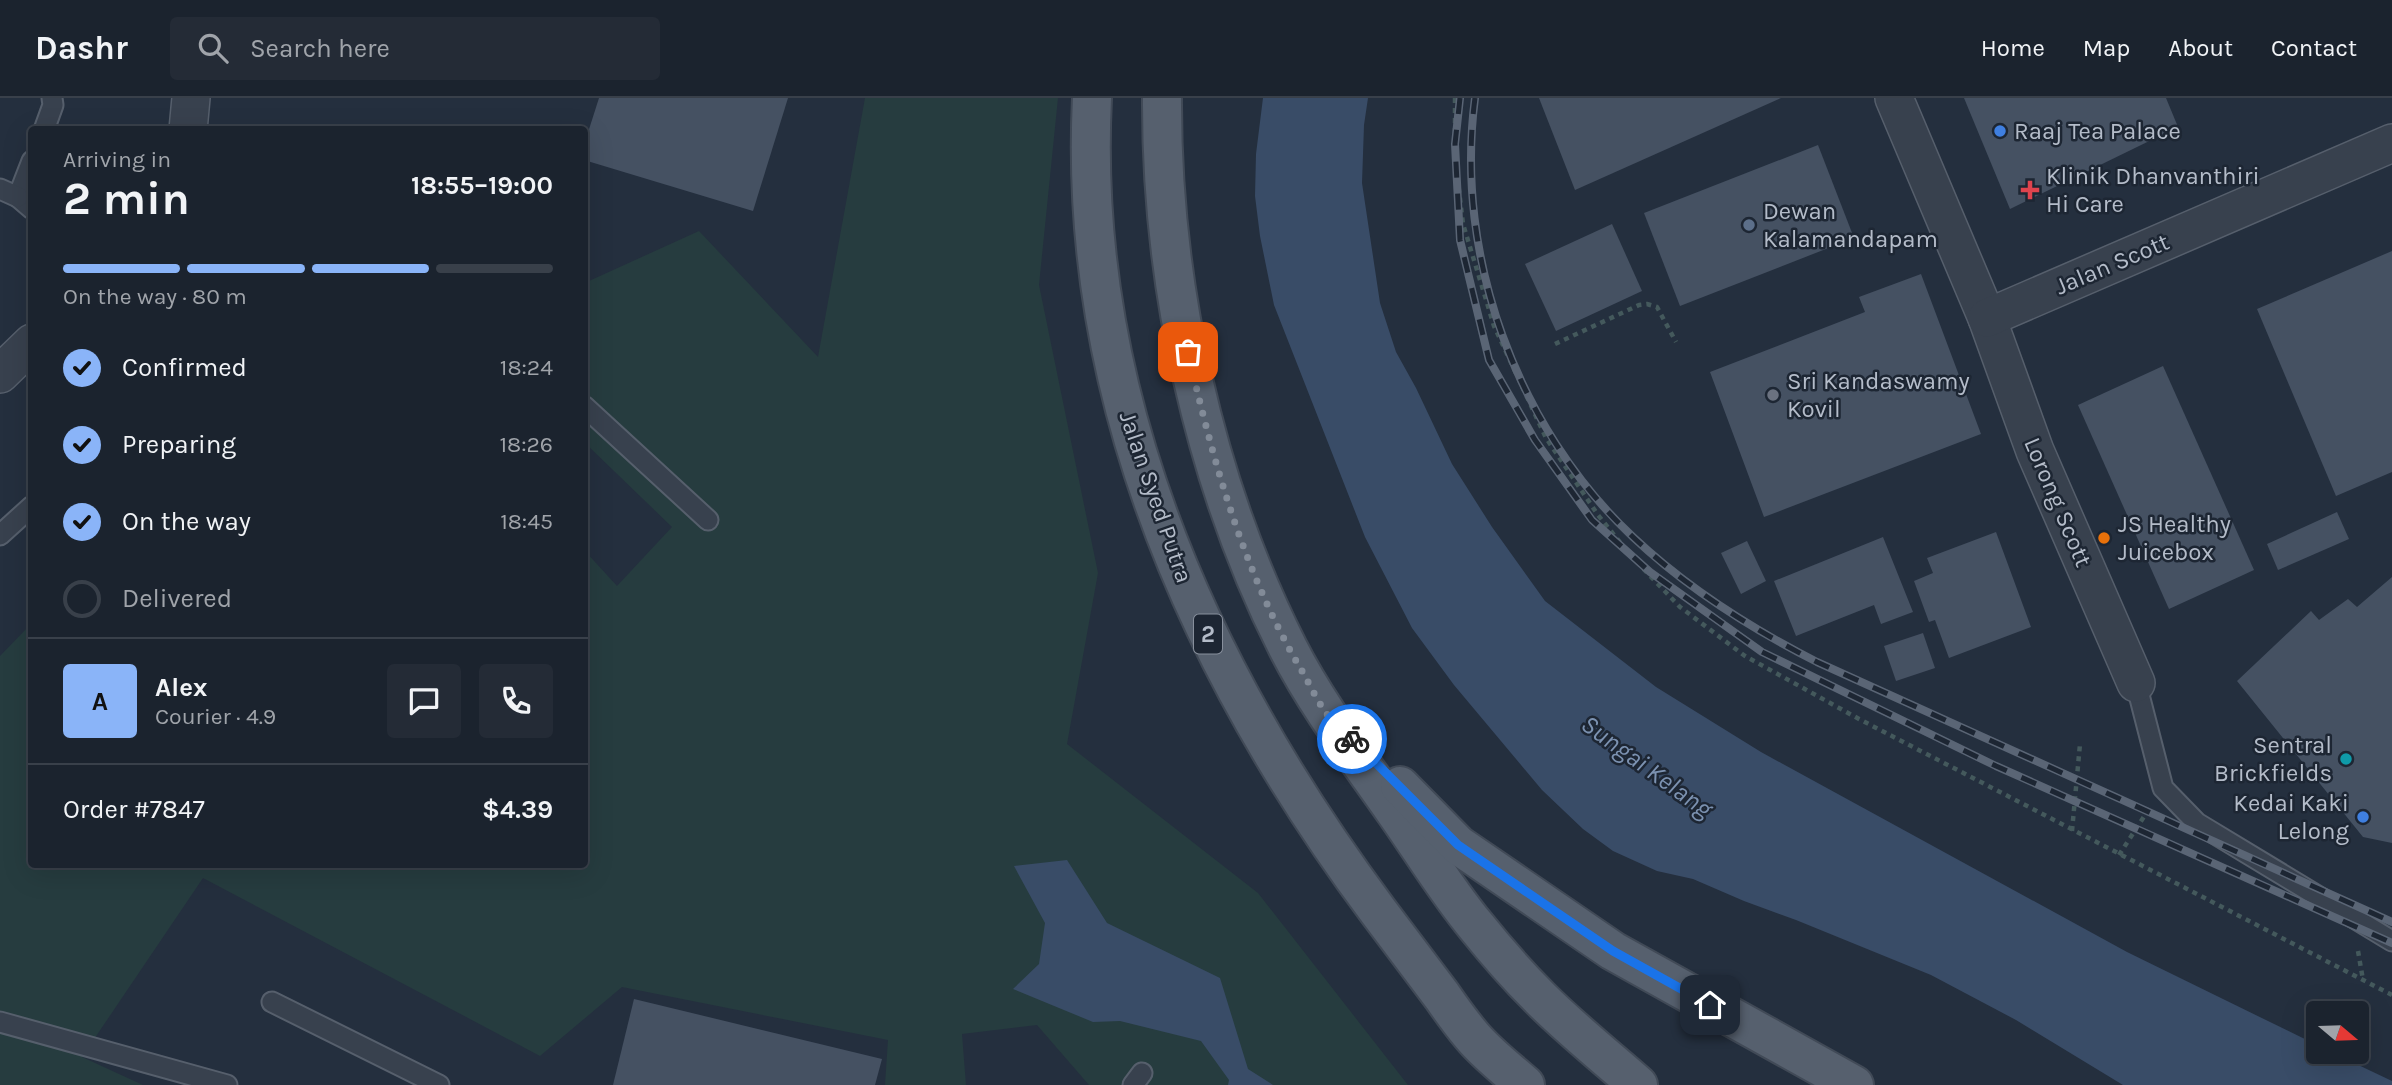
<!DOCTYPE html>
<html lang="en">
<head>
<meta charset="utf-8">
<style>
  body { margin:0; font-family:Karla,sans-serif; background:#242b36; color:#f1f3f6; height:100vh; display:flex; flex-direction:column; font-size:26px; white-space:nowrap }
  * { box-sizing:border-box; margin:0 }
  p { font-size:23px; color:#a0a4aa }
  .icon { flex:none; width:38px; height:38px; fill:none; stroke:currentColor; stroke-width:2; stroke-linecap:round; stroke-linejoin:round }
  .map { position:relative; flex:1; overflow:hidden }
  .sheet { position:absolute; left:28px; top:28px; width:560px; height:742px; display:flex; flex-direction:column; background:#1b232e; border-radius:7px; box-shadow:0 7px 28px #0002,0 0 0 2px #39404a }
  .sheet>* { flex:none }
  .needle { width:46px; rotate:109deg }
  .tools { position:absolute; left:2306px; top:903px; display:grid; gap:14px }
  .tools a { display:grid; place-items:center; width:63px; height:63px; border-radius:7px; background:#1b232e; box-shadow:0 7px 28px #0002,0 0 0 2px #39404a; font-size:35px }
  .pin { position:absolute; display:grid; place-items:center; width:60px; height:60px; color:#fff; margin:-30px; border-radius:14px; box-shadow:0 4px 10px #0006 }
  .courier { position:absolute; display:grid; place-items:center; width:70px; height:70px; margin:-35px; border:5px solid #1a73e8; border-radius:50%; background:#fff; color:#222; box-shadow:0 2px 9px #0007 }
  .headline em { font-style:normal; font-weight:700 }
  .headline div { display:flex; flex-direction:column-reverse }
  .headline { display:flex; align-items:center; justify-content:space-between; height:119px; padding:0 35px }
  h1 { font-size:46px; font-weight:700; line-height:52px }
  .bar { display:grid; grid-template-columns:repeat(4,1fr); gap:10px 7px; align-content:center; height:84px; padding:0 35px }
  .bar i { height:9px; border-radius:5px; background:#39404a }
  .bar .on { background:#8ab4f8 }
  .bar p { grid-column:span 4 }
  .line { display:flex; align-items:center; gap:18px; padding:0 35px; border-top:2px solid #39404a }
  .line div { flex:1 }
  .round { display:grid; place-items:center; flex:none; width:74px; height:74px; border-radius:7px; background:#242b36 }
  ol { padding:0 35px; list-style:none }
  li { display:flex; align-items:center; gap:21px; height:77px }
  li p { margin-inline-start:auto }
  li .icon { padding:7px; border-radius:50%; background:#8ab4f8; color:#111; stroke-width:4 }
  li:last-child { color:#a0a4aa }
  li i { width:38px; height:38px; border:4px solid #39404a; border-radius:50% }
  header { display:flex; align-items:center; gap:42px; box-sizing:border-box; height:98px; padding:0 35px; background:#1b232e; border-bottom:2px solid #39404a }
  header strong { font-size:33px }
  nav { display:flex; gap:38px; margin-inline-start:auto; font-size:24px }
  .search { width:490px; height:63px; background:#242b36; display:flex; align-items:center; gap:18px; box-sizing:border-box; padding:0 24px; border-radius:7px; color:#a0a4aa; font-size:26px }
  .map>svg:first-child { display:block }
  .green { fill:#263c3f }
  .water { fill:#394c67 }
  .building { fill:#455162 }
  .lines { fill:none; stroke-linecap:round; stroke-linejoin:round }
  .lane-casing { stroke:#565f6c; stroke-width:23 }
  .street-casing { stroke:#565f6c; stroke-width:40 }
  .primary-casing { stroke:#414a57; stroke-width:42 }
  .path { stroke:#44595c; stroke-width:4.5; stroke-dasharray:5 5; stroke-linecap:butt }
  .lane { stroke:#38414e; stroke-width:19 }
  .street { stroke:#38414e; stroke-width:37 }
  .primary { stroke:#56606e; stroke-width:38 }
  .rail-casing { stroke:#5a6575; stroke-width:8 }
  .rail { stroke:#1d2633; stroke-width:5; stroke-dasharray:16; stroke-linecap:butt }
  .done { stroke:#828b98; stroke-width:7; stroke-dasharray:0 12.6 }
  .route { stroke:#1a73e8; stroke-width:9 }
  .shop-dot { fill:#3f7fe0; stroke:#1d2633; stroke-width:2.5 }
  .health-dot { fill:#e0444e; stroke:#1d2633; stroke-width:2.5 }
  .service-dot { fill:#5c6f8a; stroke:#1d2633; stroke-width:2.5 }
  .worship-dot { fill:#6b7280; stroke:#1d2633; stroke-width:2.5 }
  .food-dot { fill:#e8710a; stroke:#1d2633; stroke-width:2.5 }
  .culture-dot { fill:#0f9aa8; stroke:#1d2633; stroke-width:2.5 }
  .labels { text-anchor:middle; stroke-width:5; stroke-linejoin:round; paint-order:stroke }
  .shield { fill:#1d2633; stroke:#878f9c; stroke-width:2 }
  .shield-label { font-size:23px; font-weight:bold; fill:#b4bcc9 }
  .poi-label { font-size:24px; fill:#b4bcc9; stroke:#1d2633; text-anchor:start }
  .street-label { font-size:24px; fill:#b4bcc9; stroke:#1d2633 }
  .water-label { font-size:26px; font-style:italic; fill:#7c92b1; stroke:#1d2633 }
</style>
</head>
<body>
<header>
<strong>Dashr</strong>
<div class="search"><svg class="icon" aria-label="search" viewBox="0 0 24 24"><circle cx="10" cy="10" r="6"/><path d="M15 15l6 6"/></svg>Search here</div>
<nav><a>Home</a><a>Map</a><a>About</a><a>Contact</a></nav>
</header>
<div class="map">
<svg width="2392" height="987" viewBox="0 0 2392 987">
  <rect width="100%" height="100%" fill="#242f3e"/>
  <polygon class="green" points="865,0 1058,0 1039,187 1098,475 1067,646 1258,795 1408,987 1089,987 1037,927 962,936 966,987 885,987 888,942 622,889 540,958 203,780 82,959 143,987 0,987 0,558 31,526 32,766 584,766 585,453 617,488 672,429 585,345 585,190 589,183 699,133 818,259"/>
  <g class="water">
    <polygon points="1263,0 1368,0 1364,27 1362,85 1380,205 1396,254 1416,290 1452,366 1492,429 1545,503 1656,589 1761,654 2127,854 2319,948 2319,954 2331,954 2392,983 2392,987 2123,987 2016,922 1931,877 1796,822 1744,803 1693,781 1657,773 1613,753 1583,731 1542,692 1454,587 1412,530 1365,439 1274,207 1260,138 1255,98 1256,56"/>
    <polygon points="1067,762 1107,825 1220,880 1248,971 1273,987 1228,987 1229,982 1201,943 1120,923 1093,924 1013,891 1039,866 1045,825 1014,768"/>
  </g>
  <g class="building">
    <polygon points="599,0 788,0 753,113 584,62 584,47"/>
    <polygon points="1539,0 1781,0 1575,92"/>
    <polygon points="1964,0 2166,0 2178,29 2010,111"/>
    <polygon points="1818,47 1854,140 1680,208 1644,115"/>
    <polygon points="1612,126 1642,193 1556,233 1525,166"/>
    <polygon points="2392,153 2392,374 2336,398 2257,211"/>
    <polygon points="1921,176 1981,336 1764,419 1710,274 1865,214 1859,199"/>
    <polygon points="2163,268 2254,472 2169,511 2078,307"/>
    <polygon points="2337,414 2349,441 2278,472 2267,446"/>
    <polygon points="1996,434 2031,529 1949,560 1935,522 1929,524 1914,483 1933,475 1927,460"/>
    <polygon points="1883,439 1913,514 1881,526 1874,507 1796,538 1774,483"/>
    <polygon points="1747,443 1766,483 1741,496 1721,455"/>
    <polygon points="2392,479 2392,745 2363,739 2237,583 2311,513 2319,522 2348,501 2357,509"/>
    <polygon points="1923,535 1935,570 1896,583 1884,548"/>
    <polygon points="634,901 882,961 875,987 613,987"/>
  </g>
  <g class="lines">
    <g class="lane-casing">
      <g id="lane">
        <polyline points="44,32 53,7 52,0"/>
        <polyline points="32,63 18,99 32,111"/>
        <polyline points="0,91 18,99"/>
        <polyline points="584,308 708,422"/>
        <polyline points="0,437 32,408"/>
        <polyline points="2136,585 2163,690 2197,725 2392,843"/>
        <polyline points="272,904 439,987"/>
        <polyline points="0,924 227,987"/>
        <polyline points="1133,987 1142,975"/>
      </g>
    </g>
    <g class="street-casing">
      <g id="street">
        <polyline points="1894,0 1987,220 2035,353 2136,585"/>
        <polyline points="188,32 191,0"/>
        <polyline points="1987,220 2392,45"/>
        <polyline points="0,276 32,245"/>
      </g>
    </g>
    <g class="primary-casing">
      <g id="primary">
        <path d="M1092,0c-15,302 109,575 286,813 21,28 42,56 64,85 9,13 19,27 30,40 15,18 35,33 53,49"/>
        <path d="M1162,0c-1,185 42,384 126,550 29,57 69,109 106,162 27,38 52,80 82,116 20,25 42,50 64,72 31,31 66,59 98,87"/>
        <polyline points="1400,688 1458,747 1613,853 1854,987"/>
      </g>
    </g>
    <g class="path">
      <polyline points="1455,0 1455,58 1463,126 1494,228 1546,340 1598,417 1631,458 1680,509 1745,558 1859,621 2392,897"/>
      <polyline points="1555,246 1639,207 1647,206 1657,209 1676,244"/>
      <polyline points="2072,733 2080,646"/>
      <polyline points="2119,757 2147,714"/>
      <polyline points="2358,853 2363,882"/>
    </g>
    <use href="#lane" class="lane"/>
    <use href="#street" class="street"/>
    <use href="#primary" class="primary"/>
    <g class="rail-casing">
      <g id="rail">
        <polyline points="1460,0 1455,46 1460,142 1489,262 1535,342 1592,422 1650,474 1762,554 1996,668 2392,845"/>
        <path d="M1475,0c-21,158 42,330 158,439 54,51 119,92 184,125l575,260"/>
      </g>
    </g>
    <use href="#rail" class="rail"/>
  </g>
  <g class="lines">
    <path class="done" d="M1188,254c25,109 56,222 114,319 8,14 15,29 24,42 7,9 18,17 26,26"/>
    <polyline class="route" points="1352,641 1458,747 1613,853 1710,907"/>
  </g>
  <g class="shop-dot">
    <circle cx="2000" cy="33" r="7"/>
    <circle cx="2363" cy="719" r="7"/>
  </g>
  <path class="health-dot" d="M2026.5 81.5h7v7h7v7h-7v7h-7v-7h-7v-7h7z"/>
  <circle class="service-dot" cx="1749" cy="127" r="7"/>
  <circle class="worship-dot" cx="1773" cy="297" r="7"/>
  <circle class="food-dot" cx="2104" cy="440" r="7"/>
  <circle class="culture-dot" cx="2346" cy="661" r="7"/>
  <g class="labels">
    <rect class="shield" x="1194" y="516.5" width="28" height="39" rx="5"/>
    <g class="shield-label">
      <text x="1208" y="544">2</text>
    </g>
    <g class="poi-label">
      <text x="2014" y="41">Raaj Tea Palace</text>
      <text x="2046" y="86">Klinik Dhanvanthiri<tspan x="2046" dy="28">Hi Care</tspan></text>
      <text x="1763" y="121">Dewan<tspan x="1763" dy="28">Kalamandapam</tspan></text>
      <text x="1787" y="291">Sri Kandaswamy<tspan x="1787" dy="28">Kovil</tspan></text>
      <text x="2118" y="434">JS Healthy<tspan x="2118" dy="28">Juicebox</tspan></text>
      <text x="2332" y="655" text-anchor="end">Sentral<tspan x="2332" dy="28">Brickfields</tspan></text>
      <text x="2349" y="713" text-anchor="end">Kedai Kaki<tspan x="2349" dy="28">Lelong</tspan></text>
    </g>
    <g class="street-label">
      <text transform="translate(2112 166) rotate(-23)" y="8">Jalan Scott</text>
      <text transform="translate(1156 399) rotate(71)" y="8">Jalan Syed Putra</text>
      <text transform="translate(2058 404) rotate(67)" y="8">Lorong Scott</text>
    </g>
    <g class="water-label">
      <text transform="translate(1647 668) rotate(36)" y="9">Sungai Kelang</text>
    </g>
  </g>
</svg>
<div class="tools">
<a><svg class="needle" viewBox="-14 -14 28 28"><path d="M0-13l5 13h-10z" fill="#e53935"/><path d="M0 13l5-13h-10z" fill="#a0a4aa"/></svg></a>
</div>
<div class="pin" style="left:1188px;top:254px;background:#ea580c"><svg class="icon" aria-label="bag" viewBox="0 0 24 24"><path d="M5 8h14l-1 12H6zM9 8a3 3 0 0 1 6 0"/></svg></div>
<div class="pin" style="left:1710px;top:907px;background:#1f2937"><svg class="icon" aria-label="home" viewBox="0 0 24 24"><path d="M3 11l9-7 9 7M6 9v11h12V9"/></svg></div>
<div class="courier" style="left:1352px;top:641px"><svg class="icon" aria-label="bike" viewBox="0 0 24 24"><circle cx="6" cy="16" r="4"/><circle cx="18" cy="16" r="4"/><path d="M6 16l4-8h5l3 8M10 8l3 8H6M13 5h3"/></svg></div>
<section class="sheet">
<div class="headline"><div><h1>2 min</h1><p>Arriving in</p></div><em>18:55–19:00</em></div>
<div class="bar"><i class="on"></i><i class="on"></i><i class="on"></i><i></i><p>On the way · 80 m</p></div>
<ol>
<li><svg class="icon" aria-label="check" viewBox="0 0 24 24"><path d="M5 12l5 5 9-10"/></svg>Confirmed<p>18:24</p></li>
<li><svg class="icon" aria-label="check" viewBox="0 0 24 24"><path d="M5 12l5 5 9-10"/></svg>Preparing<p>18:26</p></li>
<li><svg class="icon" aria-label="check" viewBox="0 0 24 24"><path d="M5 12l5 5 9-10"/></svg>On the way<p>18:45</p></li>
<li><i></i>Delivered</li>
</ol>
<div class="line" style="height:126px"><b class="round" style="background:#8ab4f8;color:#111">A</b><div><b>Alex</b><p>Courier · 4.9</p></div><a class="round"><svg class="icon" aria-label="chat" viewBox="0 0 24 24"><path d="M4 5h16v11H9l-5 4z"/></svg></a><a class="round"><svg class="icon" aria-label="phone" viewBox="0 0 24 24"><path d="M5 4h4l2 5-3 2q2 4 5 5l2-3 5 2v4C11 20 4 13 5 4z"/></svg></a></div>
<div class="line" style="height:91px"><div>Order #7847</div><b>$4.39</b></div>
</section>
</div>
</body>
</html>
